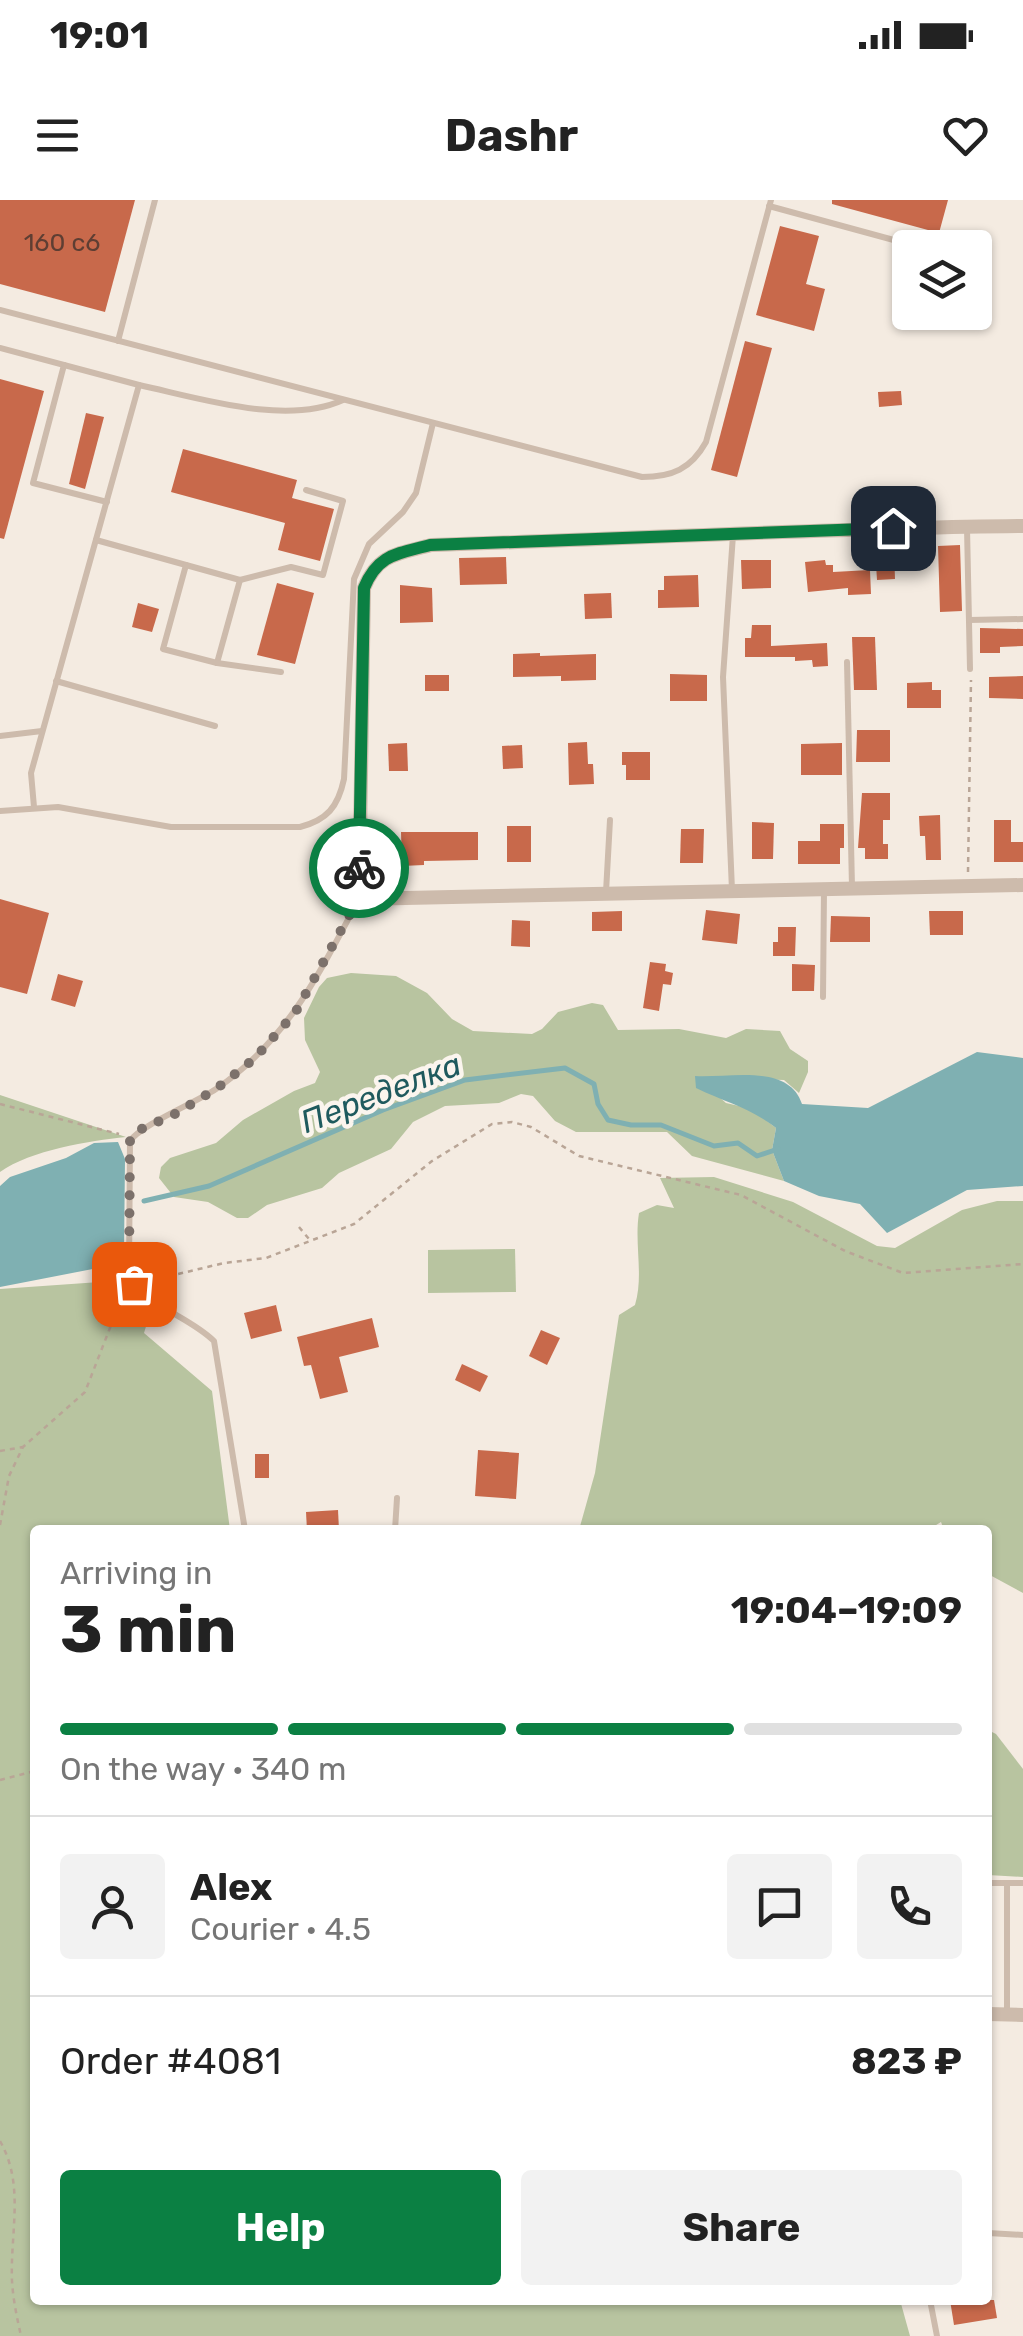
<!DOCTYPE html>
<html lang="en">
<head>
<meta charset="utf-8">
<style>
  body { margin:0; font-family:Rubik,sans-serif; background:#f2f2f2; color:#222; height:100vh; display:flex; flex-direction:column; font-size:38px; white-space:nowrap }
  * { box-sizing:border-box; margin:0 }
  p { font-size:32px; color:#767676 }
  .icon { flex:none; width:55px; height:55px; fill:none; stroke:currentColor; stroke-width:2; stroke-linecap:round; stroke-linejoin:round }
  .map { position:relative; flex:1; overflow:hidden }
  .drawer { position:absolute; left:30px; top:1325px; width:962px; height:780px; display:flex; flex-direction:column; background:#fff; border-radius:10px; box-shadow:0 2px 8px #0004 }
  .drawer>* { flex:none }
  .buttons { position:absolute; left:892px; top:30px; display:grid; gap:20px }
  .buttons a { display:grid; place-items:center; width:100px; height:100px; border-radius:10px; background:#fff; box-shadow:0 2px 8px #0004; font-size:50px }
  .pin { position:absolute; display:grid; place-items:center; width:85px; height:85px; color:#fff; margin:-42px; border-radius:20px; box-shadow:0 5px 15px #0006 }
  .courier { position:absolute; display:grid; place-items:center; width:100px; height:100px; margin:-50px; border:8px solid #0b8043; border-radius:50%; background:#fff; color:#222; box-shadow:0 2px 12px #0007 }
  .overview em { font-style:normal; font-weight:700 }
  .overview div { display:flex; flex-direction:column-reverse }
  .overview { display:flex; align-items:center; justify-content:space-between; height:170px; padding:0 30px }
  h1 { font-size:65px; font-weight:700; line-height:75px }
  .bar { display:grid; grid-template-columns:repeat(4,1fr); gap:15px 10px; align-content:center; height:120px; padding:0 30px }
  .bar i { height:12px; border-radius:8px; background:#e0e0e0 }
  .bar .active { background:#0b8043 }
  .bar p { grid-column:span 4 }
  .line { display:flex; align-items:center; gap:25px; padding:0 30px; border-top:2px solid #e0e0e0 }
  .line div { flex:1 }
  .round { display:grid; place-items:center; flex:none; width:105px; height:105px; border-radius:10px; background:#f2f2f2 }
  .primary-button { display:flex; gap:20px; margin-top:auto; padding:20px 30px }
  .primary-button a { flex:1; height:115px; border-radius:10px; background:#0b8043; color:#fff; font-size:40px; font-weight:700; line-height:115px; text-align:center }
  .primary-button a+a { background:#f2f2f2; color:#222 }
  .status { display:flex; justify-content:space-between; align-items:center; height:70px; padding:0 50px; background:#fff; direction:ltr }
  .status svg { height:28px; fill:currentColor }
  header { display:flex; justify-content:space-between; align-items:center; height:130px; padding:0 30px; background:#fff; font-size:45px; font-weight:700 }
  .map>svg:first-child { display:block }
  .green { fill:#b8c4a0 }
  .water { fill:#7fb0b2 }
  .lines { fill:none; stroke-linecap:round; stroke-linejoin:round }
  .stream { stroke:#7fb0b2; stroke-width:5 }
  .building { fill:#c8694b }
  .path { stroke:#b9a596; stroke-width:2.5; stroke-dasharray:5 5; stroke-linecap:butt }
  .lane { stroke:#cdbbac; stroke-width:6 }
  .street { stroke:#cdbbac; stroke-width:14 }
  .done { stroke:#7c716b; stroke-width:10; stroke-dasharray:0 18 }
  .route { stroke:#0b8043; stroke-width:12 }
  .labels { text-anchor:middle; stroke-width:9; stroke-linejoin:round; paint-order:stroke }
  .number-label { font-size:25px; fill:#5e3e33 }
  .water-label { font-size:32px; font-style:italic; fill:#1f5a5e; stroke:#fbf5ee }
</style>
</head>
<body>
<div class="status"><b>19:01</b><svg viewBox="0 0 49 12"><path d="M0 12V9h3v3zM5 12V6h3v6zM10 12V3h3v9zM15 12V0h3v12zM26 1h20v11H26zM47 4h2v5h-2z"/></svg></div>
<header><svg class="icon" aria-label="menu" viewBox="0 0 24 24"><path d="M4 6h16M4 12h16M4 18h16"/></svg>Dashr<svg class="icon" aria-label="heart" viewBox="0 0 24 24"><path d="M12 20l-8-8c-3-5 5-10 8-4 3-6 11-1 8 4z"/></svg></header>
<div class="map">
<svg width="1023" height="2136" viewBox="0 0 1023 2136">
  <rect width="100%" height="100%" fill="#f4ebe1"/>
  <g class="green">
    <polygon points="351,773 396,776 427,793 452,819 473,831 532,834 542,829 558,812 592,803 603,805 618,830 679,829 726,838 746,829 780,831 790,849 808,861 808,872 799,893 784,880 696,877 726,903 752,909 776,928 772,950 784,981 692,956 667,932 576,932 555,921 533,896 521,894 499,903 445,906 413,922 391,949 339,973 322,988 267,1005 248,1018 237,1018 208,1002 174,997 159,978 161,967 170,958 216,943 243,920 294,891 315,883 320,872 305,840 304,818 319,787 327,778"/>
    <path d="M0,895l126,42c-37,4 -95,13 -126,35z"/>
    <path d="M714,977l79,25 84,44 18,2 67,-38 35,-9h26v392l-35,-19v-44h-44l-3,-8 -13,8h-349l16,-57 24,-158 16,-10c9,-30 -1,-61 4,-92l18,-8 17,3 -14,-30z"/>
    <polygon points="515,1049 516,1092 428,1093 428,1050"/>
    <polygon points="114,1081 108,1103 129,1107 148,1120 144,1133 212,1191 230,1330 35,1330 35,2100 900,2100 910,2136 0,2136 0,1089"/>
    <polygon points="988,1530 996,1534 1023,1569 1023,1677 988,1675"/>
  </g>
  <g class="water">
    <path d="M977,852l46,6v128l-56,4 -80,43 -27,-29 -41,-8 -35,-15 -12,-31 4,-22c-27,-21 -49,-25 -80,-40l-1,-12c35,2 94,-13 107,28l66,4z"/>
    <polygon points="118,942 125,959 124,1051 103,1067 0,1087 0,986 10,977 66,958 94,943"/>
  </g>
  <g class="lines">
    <polyline class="stream" points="144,1001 209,986 383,910 465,880 565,868 594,884 598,904 608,920 631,925 661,925 714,946 738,943 757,956 778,949"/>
  </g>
  <g class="building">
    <polygon points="0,0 135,0 105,112 0,84"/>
    <polygon points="832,0 948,0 939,33 832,4"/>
    <polygon points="780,26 819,36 806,84 825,89 814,131 756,115"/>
    <polygon points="745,141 772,148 737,277 711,270"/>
    <polygon points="0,179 44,191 4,339 0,338"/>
    <polygon points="901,191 902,205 879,207 878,192"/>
    <polygon points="86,213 104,217 85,289 69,284"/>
    <polygon points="183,249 297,280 292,298 334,309 320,361 278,350 285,323 171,292"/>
    <polygon points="960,345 962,411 940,412 938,346"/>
    <polygon points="894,348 895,379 877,380 875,349"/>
    <polygon points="506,357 507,384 460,385 459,358"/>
    <polygon points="741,360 771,360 771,388 742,389"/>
    <polygon points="825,360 826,365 833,365 833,372 870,370 871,394 848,395 848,388 808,392 805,362"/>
    <polygon points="698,375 699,407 658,408 658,390 664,390 664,376"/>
    <polygon points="277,383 314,393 295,464 257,455"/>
    <polygon points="400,385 432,388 433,422 400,423"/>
    <polygon points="611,393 612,418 585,419 584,394"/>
    <polygon points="138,403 159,409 152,432 132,427"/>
    <polygon points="752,425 771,425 771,446 827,443 828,466 813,467 812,460 795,461 795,457 745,457 745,438 751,438"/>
    <polygon points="980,428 1023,429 1023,446 1000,447 1000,453 980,453"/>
    <polygon points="852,437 875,437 877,490 854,490"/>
    <polygon points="540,453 540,456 596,454 596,480 561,481 561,476 513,477 513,454"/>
    <polygon points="670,474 707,475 707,501 670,501"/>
    <rect x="425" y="475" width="24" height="16"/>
    <polygon points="1023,476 1023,499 989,498 989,477"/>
    <polygon points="932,482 932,490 941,490 941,508 907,508 907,483"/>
    <polygon points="857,530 890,530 890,562 856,562"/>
    <polygon points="587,542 588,564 593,564 594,584 569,585 568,543"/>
    <polygon points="407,543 408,571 389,571 388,544"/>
    <polygon points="842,543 842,575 801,575 801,544"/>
    <polygon points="522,545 523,568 503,569 502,546"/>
    <polygon points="622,552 650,552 650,580 626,580 626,565 622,565"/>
    <polygon points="862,593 890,593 890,620 883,620 883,644 888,644 888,659 865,659 865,648 858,648"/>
    <polygon points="940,615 941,660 926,660 925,636 920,636 919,616"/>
    <polygon points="994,620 1011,620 1011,642 1023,642 1023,662 994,662"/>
    <polygon points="752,622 774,623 773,659 752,659"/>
    <polygon points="820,624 844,624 844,648 840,648 840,664 798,664 798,641 820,641"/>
    <rect x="507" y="626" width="24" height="36"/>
    <polygon points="681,629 704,629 703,663 680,663"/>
    <polygon points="401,632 478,632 478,660 424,661 424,665 402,666"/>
    <polygon points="0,699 49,713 27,794 0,787"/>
    <polygon points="706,710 740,714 737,744 702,740"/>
    <polygon points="622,711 622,731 592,731 592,712"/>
    <polygon points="929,711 963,711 963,735 930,735"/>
    <polygon points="831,716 870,717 870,742 830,742"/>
    <polygon points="512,720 530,721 530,747 511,746"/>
    <polygon points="778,727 796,727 795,756 773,756 773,742 778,742"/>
    <polygon points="650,762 666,764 665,771 673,773 671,785 663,784 659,811 643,808"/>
    <polygon points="792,764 815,765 814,791 792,791"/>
    <polygon points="58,774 83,781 75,807 51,800"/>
    <polygon points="276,1105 282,1131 251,1139 244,1113"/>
    <polygon points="372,1118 379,1147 339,1157 348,1192 320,1199 311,1165 304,1166 297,1137"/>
    <polygon points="541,1130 560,1138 547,1165 529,1156"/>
    <polygon points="462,1164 488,1176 480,1192 455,1180"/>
    <polygon points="478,1250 519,1253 516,1299 475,1296"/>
    <rect x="255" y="1254" width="14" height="24"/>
    <polygon points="338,1310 339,1330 307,1330 306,1312"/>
    <polygon points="950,2100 994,2100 997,2118 954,2125"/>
  </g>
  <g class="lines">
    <g class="path">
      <polyline points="968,672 971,480"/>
      <polyline points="0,904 119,934"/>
      <polyline points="299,1027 309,1039"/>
      <polyline points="149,1081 224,1063 266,1058 354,1024 432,961 492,924 512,922 531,927 579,956 741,995 845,1051 903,1073 1023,1064"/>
      <polyline points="0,1251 23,1247"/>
      <polyline points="0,1325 9,1276 23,1247 85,1192 124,1092"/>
      <polyline points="0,1580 35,1571"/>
      <path d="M0,1941c25,44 10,91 12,140 1,18 5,37 9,55"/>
    </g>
    <g class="lane">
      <polyline points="769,6 923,48"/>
      <path d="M0,110l642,167c30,0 49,-8 64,-35l65,-242"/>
      <polyline points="118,141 155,0"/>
      <polyline points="0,148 139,185 31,573 34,607"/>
      <polyline points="64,165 33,283 107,302"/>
      <path d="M139,185c60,13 147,41 204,15"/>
      <polyline points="967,328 970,469"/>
      <polyline points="96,340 240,380 217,463"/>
      <polyline points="186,365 163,449 217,463 281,472"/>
      <polyline points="240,380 291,367 323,375 343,301 306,290"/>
      <polyline points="969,420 1023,419"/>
      <polyline points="847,462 852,687"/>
      <polyline points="56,481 215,526"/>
      <polyline points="0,536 42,531"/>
      <path d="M0,611l58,-4 113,20h129c27,-7 38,-20 44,-48l10,-200 15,-35 34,-32 13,-19 17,-70"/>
      <polyline points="732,690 723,477 733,335"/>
      <polyline points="606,692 610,620"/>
      <polyline points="823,797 824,690"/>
      <path d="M245,1330l-31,-189c-25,-25 -67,-34 -85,-66l1,-134c11,-16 65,-38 86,-52 71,-48 104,-117 143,-190"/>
      <polyline points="395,1330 397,1298"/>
      <polyline points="988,1683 1007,1683 1007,1813"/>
      <polyline points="1007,1683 1023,1683"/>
      <polyline points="988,2033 1023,2035"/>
      <polyline points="930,2100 937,2136"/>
    </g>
    <g class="street">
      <path d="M1023,326c-198,2 -395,13 -592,19 -34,9 -53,9 -67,43l-5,311 664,-14"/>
      <polyline points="988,1814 1023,1815"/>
    </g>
  </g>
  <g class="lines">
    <polyline class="done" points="134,1084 129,1075 130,941 137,931 175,914 216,889 254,859 295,813 359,698 359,668"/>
    <path class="route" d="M359,668l5,-280c14,-34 33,-34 66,-43l463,-17"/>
  </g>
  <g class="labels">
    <g class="number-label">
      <text x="62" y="51">160 с6</text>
    </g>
    <g class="water-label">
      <text transform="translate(381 893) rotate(-21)" y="11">Переделка</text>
    </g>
  </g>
</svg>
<div class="buttons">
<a><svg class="icon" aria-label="layers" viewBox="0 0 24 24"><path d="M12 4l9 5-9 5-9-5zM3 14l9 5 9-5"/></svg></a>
</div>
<div class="pin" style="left:134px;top:1084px;background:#ea580c"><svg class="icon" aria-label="bag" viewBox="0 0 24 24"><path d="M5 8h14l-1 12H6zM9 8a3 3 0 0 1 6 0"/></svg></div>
<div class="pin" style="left:893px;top:328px;background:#1f2937"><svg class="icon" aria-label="home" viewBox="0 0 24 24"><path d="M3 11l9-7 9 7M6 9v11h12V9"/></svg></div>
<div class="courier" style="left:359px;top:668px"><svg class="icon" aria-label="bike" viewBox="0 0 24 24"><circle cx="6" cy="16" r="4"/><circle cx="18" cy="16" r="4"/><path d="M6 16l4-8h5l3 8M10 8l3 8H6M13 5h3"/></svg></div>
<section class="drawer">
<div class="overview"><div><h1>3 min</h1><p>Arriving in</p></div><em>19:04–19:09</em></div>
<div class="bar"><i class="active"></i><i class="active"></i><i class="active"></i><i></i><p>On the way · 340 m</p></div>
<div class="line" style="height:180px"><a class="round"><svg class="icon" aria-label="person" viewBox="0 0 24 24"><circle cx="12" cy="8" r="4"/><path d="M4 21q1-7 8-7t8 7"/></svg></a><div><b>Alex</b><p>Courier · 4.5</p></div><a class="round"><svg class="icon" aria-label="chat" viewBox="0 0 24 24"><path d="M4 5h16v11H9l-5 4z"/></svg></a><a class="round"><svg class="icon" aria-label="phone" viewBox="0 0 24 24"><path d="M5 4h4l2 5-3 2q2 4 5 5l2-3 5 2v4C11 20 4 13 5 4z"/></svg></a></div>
<div class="line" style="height:130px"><div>Order #4081</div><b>823 ₽</b></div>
<div class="primary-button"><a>Help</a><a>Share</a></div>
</section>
</div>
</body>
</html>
